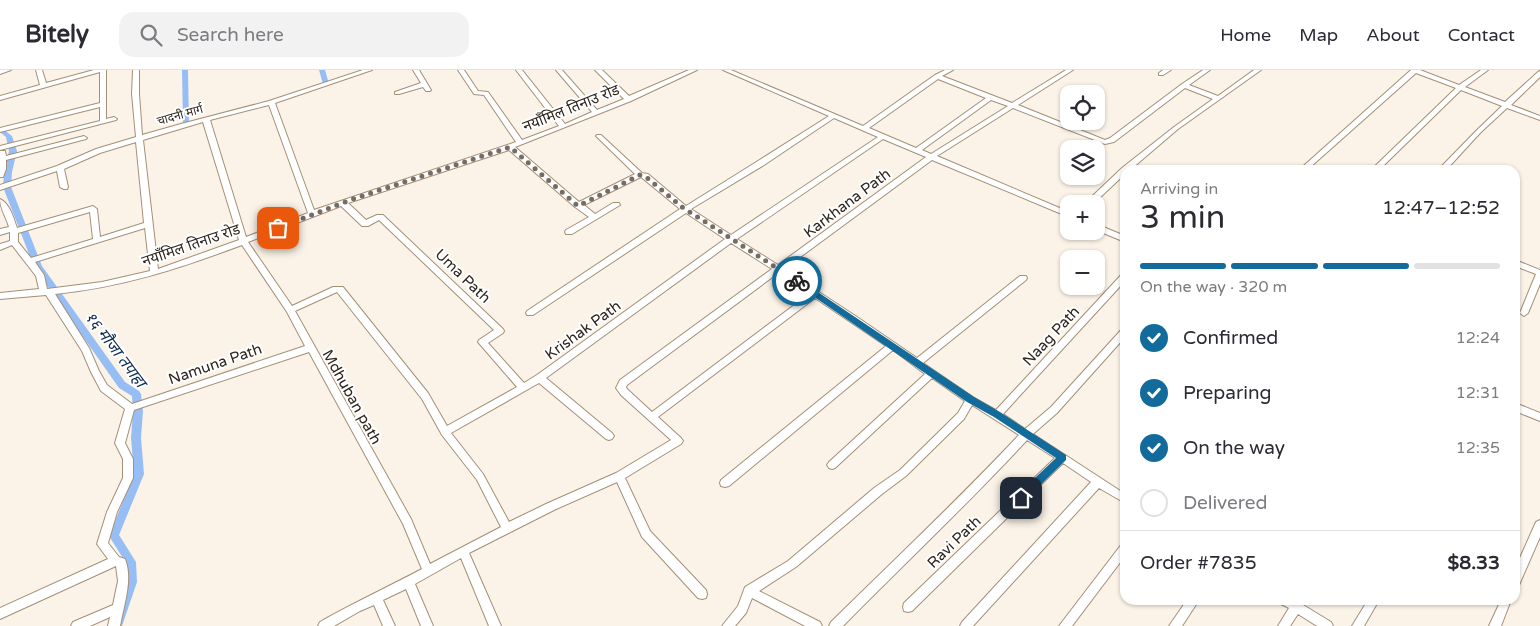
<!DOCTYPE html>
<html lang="en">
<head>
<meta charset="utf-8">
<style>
  body { margin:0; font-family:"Varela Round","Noto Sans Devanagari",sans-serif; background:#f2f2f3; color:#2b2b33; height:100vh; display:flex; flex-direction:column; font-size:19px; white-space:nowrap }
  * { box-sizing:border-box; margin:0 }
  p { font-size:16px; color:#7c7c81 }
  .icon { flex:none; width:28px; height:28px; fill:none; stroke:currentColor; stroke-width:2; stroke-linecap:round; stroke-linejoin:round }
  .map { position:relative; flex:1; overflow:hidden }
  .drawer { position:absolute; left:1120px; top:95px; width:400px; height:440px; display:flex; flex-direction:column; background:#fff; border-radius:15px; box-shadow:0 1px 4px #0004 }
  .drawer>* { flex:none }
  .buttons { position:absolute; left:1060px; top:15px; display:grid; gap:10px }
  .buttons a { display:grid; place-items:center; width:45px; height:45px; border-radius:10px; background:#fff; box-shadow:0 1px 4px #0004; font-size:25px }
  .pin { position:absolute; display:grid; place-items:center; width:42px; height:42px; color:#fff; margin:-21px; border-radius:10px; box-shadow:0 2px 8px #0006 }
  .courier { position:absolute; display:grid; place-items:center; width:50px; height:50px; margin:-25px; border:4px solid #126b9b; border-radius:50%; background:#fff; color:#222; box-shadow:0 1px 6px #0007 }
  .head em { font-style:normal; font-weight:600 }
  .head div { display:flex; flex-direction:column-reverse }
  .head { display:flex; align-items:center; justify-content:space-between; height:85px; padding:0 20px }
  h1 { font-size:32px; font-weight:600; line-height:38px }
  .bar { display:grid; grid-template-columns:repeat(4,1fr); gap:8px 5px; align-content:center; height:60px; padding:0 20px }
  .bar i { height:6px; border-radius:4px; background:#e1e1e2 }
  .bar .active { background:#126b9b }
  .bar p { grid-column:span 4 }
  .line { display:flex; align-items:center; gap:12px; padding:0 20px; border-top:1px solid #e1e1e2 }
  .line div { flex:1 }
  ol { padding:0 20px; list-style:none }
  li { display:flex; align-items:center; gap:15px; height:55px }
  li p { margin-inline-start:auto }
  li .icon { padding:5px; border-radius:50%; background:#126b9b; color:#fff; stroke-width:4 }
  li:last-child { color:#7c7c81 }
  li i { width:28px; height:28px; border:2px solid #e1e1e2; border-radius:50% }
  header { display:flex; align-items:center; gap:30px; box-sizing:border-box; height:70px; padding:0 25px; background:#fff; border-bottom:1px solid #e1e1e2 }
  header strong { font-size:24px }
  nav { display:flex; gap:28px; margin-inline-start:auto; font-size:18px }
  .search { width:350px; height:45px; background:#f2f2f3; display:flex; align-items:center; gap:12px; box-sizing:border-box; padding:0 18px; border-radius:15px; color:#7c7c81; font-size:19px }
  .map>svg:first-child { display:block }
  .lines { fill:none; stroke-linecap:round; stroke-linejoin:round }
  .canal { fill:#96bef5; fill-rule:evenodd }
  .minor-casing { stroke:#a48f77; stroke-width:2 }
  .minor { fill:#fff; fill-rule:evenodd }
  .route { fill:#126b9b }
  .done { stroke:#756c63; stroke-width:5; stroke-dasharray:0 9 }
  .labels { text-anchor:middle; stroke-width:4; stroke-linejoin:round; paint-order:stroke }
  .far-street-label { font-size:12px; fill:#2d241b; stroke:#fff }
  .street-label { font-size:15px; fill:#2d241b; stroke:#fff }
  .water-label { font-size:16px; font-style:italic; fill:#0a2a55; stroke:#fff }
</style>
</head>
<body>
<header>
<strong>Bitely</strong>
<div class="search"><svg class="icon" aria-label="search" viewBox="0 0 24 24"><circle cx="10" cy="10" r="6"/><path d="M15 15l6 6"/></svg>Search here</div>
<nav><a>Home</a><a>Map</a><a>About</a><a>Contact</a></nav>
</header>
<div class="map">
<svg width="1540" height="556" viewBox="0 0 1540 556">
  <rect width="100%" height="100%" fill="#fcf3e8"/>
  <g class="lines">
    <g class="canal">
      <polygon points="182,0 188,0 189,54 186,56 183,54"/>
      <polygon points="319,0 325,0 329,14 328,15 326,16 323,14"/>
      <polygon points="0,57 12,66 17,81 12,102 11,117 42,196 125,312 139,321 141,324 143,341 141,368 144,404 119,465 136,492 137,512 122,556 110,556 127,512 126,493 109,466 134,404 131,368 133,341 132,326 119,318 34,197 3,117 4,102 9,81 6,67 0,62"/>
    </g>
    <g class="minor-casing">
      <g id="minor">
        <polygon points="0,0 11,0 0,4"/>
        <polygon points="36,0 42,0 46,13 94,0 106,0 106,49 114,47 117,49 116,50 0,80 0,76 100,51 100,37 0,62 0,58 100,33 100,2 0,30 0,26 40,15"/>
        <path d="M133,0h6v24l3,41 39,-11 88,-23 94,-31h9l-97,33 39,107 202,-68 -32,-47 -10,-1 -16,-24h6l14,21 10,1 34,48 37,-14 -43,-56h6l43,54 27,-12 -36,-42h6l35,40 27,-11 -29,-29h7l27,26 60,-26h8l-66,31 -116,46 64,55 56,-28 -39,-38 1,-1h4l41,38 6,1 38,32 72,-45 71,-45 -106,-46h8l132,56 72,-51 10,-5h8l-11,6 70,27 54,-33h7l-55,35 87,35 5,-2 72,-54 21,-14h7l-21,15 29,11 36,-26h7l-83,59 -48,41h-5v4l-32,30h-9l38,-36 52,-41 39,-28 -28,-11 -71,54 -9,2 -92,-36 -76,48 132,56v5l-137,-57 -148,109 73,48 60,41 103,-82h6l1,2 -1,2 -103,83 50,34 23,13 126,-136 3,-1v8l-122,133 22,15 26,-22 71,-78 3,-1v9l-68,76 -24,21 92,60v9l-26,-15 -126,138h-13l2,-4 129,-140 -28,-19 -151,148 -4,1 -4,-1 -1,-4 1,-4 151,-145 -28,-18c-59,64 -123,124 -184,186h-14l2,-4c63,-62 128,-123 188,-187l-47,-30 -8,14 -58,57 -24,18 -86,73 -37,24 61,31 2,4h-17l-53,-28 -6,15 -11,13h-13l16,-20 7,-19 43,-26 86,-73 26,-18 58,-57 7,-12 -33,-23 -97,90 -3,1 -3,-1 -2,-3 2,-3 96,-88 -32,-24 -164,136 -4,1 -4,-1 -1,-3 1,-3 165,-134 -71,-48 -157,119 23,21 2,3 -2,3 -56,34 25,53 56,59 1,4 -1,4 -4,1 -4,-1 -56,-61 -25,-55 -63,28 -85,43 32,73h-12l-28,-68 -46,26 18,42h-12l-15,-37 -23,11 12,26h-12l-9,-21 -14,6 -26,15h-16l2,-4c33,-19 68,-35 102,-53l-19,-45 -94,-172 -175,58 -9,33 8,16v19l-16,34 -9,31 11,14 6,2c8,20 -1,46 -5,67h-12l2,-9 -20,9h-19l2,-4 40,-17 5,-24 -2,-15 -116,53v-11l108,-49 -11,-15 10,-32 16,-34v-19l-8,-16 10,-34 -24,-18 -10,-19 -9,-21 -36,-56 -46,4v-6l39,-4 -3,-13 -24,-31 -12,5v-6l10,-3v-9l-10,3v-6l9,-2c-3,-10 -9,-19 -9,-28 10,5 13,18 17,29l76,-22 4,3 3,28 44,-14 -8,-81 -36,11 -36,16 4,18 -1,2h-3l-4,-2 -3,-16 -57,19v-5l57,-19 39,-17 40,-12 -4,-43zM938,9l48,19 -70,50 -47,-20zM991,30l17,6 -77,48 -9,-4zM269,35l39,108 -62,24 -36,-117zM834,48l44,19 -147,98 -40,-26 73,-44zM203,52l36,118 -81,29 -15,-129zM883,69l43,18 -148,108 -41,-26zM509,80l66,57 14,10 -23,13 -1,2 1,2h6l48,-29 -1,-2h-6l-18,11 -11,-9 57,-28 39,32 -153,102 -1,2 1,2h6l153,-102 39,26 -188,136 -13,8 -36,-40 15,-10 1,-2 -1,-2 -120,-114h-6l-11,5 -18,-17zM341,136l21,20h6l11,-6 115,110 -15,10 -1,2 39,45 -70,39 -19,-33 -85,-106h-10l-41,19 -44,-64zM90,142l3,27 -62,19 -13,-16v-9zM145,158l5,43 -48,11 -55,7 -3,-14 -9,-13zM731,173l41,26 -152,111 -4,8 5,7 50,45 -55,33 -70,31 -37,18 -26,-48 -32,-41 88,-50 67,56 3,1 3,-1 2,-3 -2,-3 -66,-55zM242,175l45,67 18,34 -173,58 -25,-19 -8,-14 -10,-23 -34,-54c68,-7 123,-25 187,-49zM778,203l31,21 -157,118 -25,-23 -1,-2 1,-2zM337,222l85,107 20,36 35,45 24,47 -71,37 -19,-45 -116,-208z"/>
        <polygon points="413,0 419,0 431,20 430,21 426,21 423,17 399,24 395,24 395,22 421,13"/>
        <polygon points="1163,0 1171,0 1163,5 1159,5 1159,3"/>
        <polygon points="1411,0 1420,0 1459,15 1481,0 1488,0 1465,17 1505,32 1538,2 1540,1 1540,7 1511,35 1540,46 1540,50 1507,38 1481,62 1446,100 1438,100 1477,60 1502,36 1461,20 1379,100 1371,100 1456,18 1416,3 1307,100 1299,100"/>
        <polygon points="84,66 87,68 86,69 6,90 6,99 3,107 0,107 0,81 5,81 6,86"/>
        <polygon points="1096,154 1125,166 1125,172 1096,160"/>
        <polygon points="1515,190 1540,200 1540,214 1528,243 1524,246 1520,243 1536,204 1515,196"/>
        <polygon points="1515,333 1540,343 1540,351 1515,341"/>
        <polygon points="1540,450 1540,467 1519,515 1515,516 1515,499 1536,452"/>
        <polygon points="1125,473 1125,486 1072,556 1059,556 1121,475"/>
        <polygon points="1187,530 1199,530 1182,556 1169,556"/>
        <polygon points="1280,530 1295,530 1331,552 1333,556 1317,556 1298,544 1290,556 1278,556 1289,538 1281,534"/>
        <polygon points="1368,530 1379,530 1364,556 1352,556"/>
        <polygon points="1501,530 1511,530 1501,556 1489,556"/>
      </g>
    </g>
    <use href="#minor" class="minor"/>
  </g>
  <polygon class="route" points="797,208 974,327 1000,342 1066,385 1066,390 1024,431 1017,431 1017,425 1056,388 994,347 967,332 794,213 793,211"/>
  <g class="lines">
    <polyline class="done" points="278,158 353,129 510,77 578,136 640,105 645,106 682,137 797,211"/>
  </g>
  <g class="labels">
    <g class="far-street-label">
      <text transform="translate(180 45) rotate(-16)" y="4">चादनी मार्ग</text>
    </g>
    <g class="street-label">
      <text transform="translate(571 38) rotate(-22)" y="5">नयाँमिल तिनाउ रोड</text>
      <text transform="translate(847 133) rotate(-37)" y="5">Karkhana Path</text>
      <text transform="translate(191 175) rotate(-19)" y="5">नयाँमिल तिनाउ रोड</text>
      <text transform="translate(463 206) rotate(44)" y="5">Uma Path</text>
      <text transform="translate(583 260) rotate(-36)" y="5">Krishak Path</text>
      <text transform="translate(1051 266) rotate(-47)" y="5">Naag Path</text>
      <text transform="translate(215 294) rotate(-19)" y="5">Namuna Path</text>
      <text transform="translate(352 327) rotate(61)" y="5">Mdhuban path</text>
      <text transform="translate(954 472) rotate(-44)" y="5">Ravi Path</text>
    </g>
    <g class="water-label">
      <text transform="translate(116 279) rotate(53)" y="6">१६ मौजा तपाहा</text>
    </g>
  </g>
</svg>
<div class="buttons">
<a><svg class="icon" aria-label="locate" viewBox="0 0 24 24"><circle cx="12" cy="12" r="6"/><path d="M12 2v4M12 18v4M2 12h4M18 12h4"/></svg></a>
<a><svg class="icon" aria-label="layers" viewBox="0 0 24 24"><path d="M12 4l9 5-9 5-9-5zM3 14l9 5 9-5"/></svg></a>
<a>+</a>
<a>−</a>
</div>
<div class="pin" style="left:278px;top:158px;background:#ea580c"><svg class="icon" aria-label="bag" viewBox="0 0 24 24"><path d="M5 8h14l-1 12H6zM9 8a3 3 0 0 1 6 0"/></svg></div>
<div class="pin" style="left:1021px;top:428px;background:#1f2937"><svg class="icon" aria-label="home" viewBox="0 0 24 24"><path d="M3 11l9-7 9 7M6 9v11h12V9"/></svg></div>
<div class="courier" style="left:797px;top:211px"><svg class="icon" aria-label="bike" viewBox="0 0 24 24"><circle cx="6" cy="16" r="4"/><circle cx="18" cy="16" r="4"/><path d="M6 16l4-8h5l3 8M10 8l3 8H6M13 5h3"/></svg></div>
<section class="drawer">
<div class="head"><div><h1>3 min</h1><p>Arriving in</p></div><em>12:47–12:52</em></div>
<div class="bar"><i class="active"></i><i class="active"></i><i class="active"></i><i></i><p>On the way · 320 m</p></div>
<ol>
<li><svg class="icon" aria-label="check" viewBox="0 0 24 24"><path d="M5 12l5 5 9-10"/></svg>Confirmed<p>12:24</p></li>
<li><svg class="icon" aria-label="check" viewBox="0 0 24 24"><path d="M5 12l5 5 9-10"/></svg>Preparing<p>12:31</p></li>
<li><svg class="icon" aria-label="check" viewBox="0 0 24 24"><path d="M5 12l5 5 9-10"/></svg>On the way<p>12:35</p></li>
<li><i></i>Delivered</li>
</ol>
<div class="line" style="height:65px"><div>Order #7835</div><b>$8.33</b></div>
</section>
</div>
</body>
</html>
